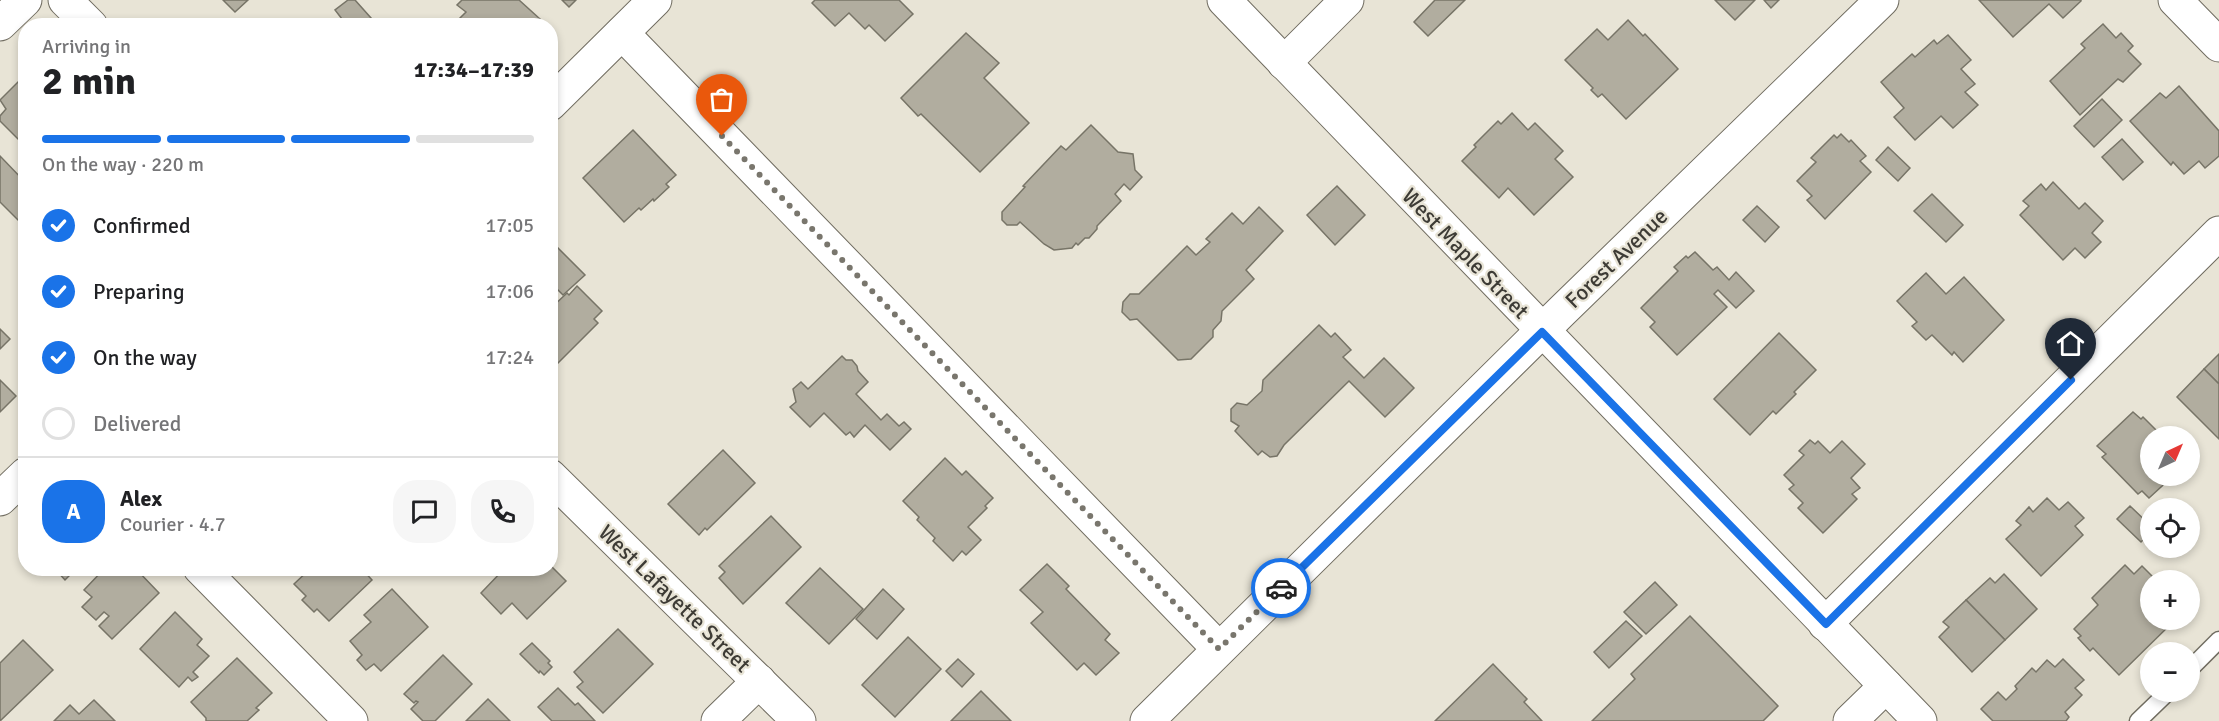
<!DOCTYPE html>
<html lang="en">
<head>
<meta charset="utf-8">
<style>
  body { margin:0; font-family:Signika,sans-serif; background:#f6f6f6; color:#202124; height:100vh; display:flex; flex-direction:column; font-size:22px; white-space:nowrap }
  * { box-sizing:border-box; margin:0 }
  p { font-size:20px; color:#757577 }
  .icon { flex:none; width:33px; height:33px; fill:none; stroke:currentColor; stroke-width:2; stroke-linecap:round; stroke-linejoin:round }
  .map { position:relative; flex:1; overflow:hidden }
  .sheet { position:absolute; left:18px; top:18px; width:540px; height:558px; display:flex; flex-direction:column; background:#fff; border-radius:24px; box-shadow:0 3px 9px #0003 }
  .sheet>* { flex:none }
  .needle { width:39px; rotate:44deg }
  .tools { position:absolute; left:2140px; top:426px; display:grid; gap:12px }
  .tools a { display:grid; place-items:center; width:60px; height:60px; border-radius:50%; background:#fff; box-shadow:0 3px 9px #0003; font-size:30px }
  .pin { position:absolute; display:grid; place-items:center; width:51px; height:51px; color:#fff; margin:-62px -26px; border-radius:50% 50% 50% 0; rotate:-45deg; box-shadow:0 0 6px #0007 }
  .pin .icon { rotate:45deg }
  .courier { position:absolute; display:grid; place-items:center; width:60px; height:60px; margin:-30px; border:4px solid #1a73e8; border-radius:50%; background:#fff; color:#222; box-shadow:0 2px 8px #0007 }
  .summary em { font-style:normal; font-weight:700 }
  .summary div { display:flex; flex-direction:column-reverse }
  .summary { display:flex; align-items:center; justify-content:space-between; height:102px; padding:0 24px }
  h1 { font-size:39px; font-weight:700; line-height:45px }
  .bar { display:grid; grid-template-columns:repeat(4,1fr); gap:9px 6px; align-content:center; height:72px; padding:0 24px }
  .bar i { height:8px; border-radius:4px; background:#e0e0e0 }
  .bar .current { background:#1a73e8 }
  .bar p { grid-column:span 4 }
  .line { display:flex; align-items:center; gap:15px; padding:0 24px; border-top:2px solid #e0e0e0 }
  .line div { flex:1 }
  .round { display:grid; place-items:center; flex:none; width:63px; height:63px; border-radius:24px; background:#f6f6f6 }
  ol { padding:0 24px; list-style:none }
  li { display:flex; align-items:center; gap:18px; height:66px }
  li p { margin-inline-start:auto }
  li .icon { padding:6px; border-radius:50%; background:#1a73e8; color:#fff; stroke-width:4 }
  li:last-child { color:#757577 }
  li i { width:33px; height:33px; border:3px solid #e0e0e0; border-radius:50% }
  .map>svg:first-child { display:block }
  .building { fill:#b1ad9f; stroke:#777467; stroke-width:1.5 }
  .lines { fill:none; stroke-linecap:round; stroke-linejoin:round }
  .service-casing { stroke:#706c60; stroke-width:19 }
  .minor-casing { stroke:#706c60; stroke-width:35 }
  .tertiary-casing { stroke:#706c60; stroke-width:35 }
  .service { stroke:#fff; stroke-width:16 }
  .minor { stroke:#fff; stroke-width:33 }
  .tertiary { stroke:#fff; stroke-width:33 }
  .done { stroke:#79766d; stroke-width:6; stroke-dasharray:0 10.8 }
  .route { stroke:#1a73e8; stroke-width:8 }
  .labels { text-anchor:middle; stroke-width:4.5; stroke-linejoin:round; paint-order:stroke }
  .street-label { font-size:22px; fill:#3d3b35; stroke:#e8e4d6 }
</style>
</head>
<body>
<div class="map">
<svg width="2219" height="721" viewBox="0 0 2219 721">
  <rect width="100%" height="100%" fill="#e8e4d6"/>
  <g class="building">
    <polygon points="223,0 248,0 235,12"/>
    <polygon points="348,0 355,0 371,18 365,23 367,26 335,26 342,19 335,10"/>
    <polygon points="462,0 519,0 540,19 534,26 467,26 459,19 466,12 457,5"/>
    <polygon points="562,0 576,0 569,7"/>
    <polygon points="815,0 899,0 913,14 885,41 869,25 865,29 849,13 835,26 812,3"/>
    <polygon points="1435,0 1465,0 1428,36 1414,22"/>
    <polygon points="1715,0 1755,0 1735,20"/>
    <polygon points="1764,0 1779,0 1771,8"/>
    <polygon points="1979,0 2081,0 2081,1 2063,18 2049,4 2013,37"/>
    <polygon points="1628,20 1643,36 1645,34 1678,69 1626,119 1602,94 1598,97 1591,90 1593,88 1565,60 1597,29 1608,40"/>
    <polygon points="2103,24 2116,38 2121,33 2133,46 2128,51 2141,64 2123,82 2118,79 2080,115 2050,81 2085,48 2081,44"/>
    <polygon points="966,33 999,63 984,78 1029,123 980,172 921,114 918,116 901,98"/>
    <polygon points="1948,35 1971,60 1961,69 1975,84 1965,92 1978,105 1953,128 1941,116 1915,140 1894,117 1904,108 1881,82 1912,54 1915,57 1934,40 1937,44"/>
    <polygon points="26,74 26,131 18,139 0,121 0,116 6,109 0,100"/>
    <polygon points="2179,86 2219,131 2219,156 2205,168 2199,161 2184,174 2173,162 2171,165 2130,121 2160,93 2166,98"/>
    <polygon points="2102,99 2122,120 2094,147 2074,126"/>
    <polygon points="1512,113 1528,130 1535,123 1563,151 1555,159 1573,177 1534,215 1508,188 1499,198 1462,161 1476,147 1474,145 1498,121 1501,124"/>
    <polygon points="1091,125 1118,152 1133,154 1135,170 1142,177 1130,190 1124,184 1115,194 1121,201 1097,226 1097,229 1089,238 1085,238 1078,245 1076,243 1072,248 1054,250 1044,244 1020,222 1017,225 1007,225 1002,220 1002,212 1025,187 1023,186 1061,146 1066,150"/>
    <polygon points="633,130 676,175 666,184 669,187 654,201 653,199 641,210 639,208 624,222 583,178"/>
    <polygon points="1841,134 1849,142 1851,140 1866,156 1860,161 1871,172 1825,219 1807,200 1812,196 1797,181 1816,162 1811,158 1834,135 1837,138"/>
    <polygon points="2122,139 2143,162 2123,180 2102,157"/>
    <polygon points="1888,147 1910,168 1898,181 1876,160"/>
    <polygon points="0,156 26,183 26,228 0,202"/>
    <polygon points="2053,182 2079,209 2085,203 2103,221 2092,233 2101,242 2085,258 2075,248 2063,260 2020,215 2029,206 2023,201 2041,184 2046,190"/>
    <polygon points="1337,186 1365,215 1335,245 1307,215"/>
    <polygon points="1932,194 1963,225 1946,242 1914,211"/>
    <polygon points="1757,206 1779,227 1765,242 1743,220"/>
    <polygon points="1259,207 1283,231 1246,270 1254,279 1222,311 1221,321 1213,330 1213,337 1191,359 1178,360 1137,319 1130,320 1122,312 1123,302 1130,294 1139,294 1187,246 1196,255 1210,242 1206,239 1232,213 1243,224"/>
    <polygon points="555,245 585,275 563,295 550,282 550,249"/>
    <polygon points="1695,252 1713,270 1717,267 1729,280 1736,272 1754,291 1736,308 1718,290 1714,294 1727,307 1677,355 1650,327 1655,322 1641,308 1678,271 1674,267 1686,256 1688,258"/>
    <polygon points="1926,273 1946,294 1964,277 2004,320 1963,362 1954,352 1952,355 1932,335 1926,340 1912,326 1917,322 1897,301"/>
    <polygon points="577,286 602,311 594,319 598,323 550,371 550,309 567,293 569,295"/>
    <polygon points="1319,325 1331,337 1335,333 1351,350 1343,357 1364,378 1384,358 1414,388 1385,417 1349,381 1284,445 1277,456 1270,457 1262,451 1258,455 1235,431 1239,426 1231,421 1231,409 1237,403 1247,405 1262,391 1263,380"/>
    <polygon points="0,329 10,339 0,349"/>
    <polygon points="1779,333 1816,370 1794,392 1796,394 1776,414 1773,411 1750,435 1714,399"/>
    <polygon points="2219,354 2219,384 2204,369"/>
    <polygon points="842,356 846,360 852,360 857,366 858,371 868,382 856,394 881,420 887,414 899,426 904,422 911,429 890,450 865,425 854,437 850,432 846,435 824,413 810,427 790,407 796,402 793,389 801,382 808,389"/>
    <polygon points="2204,369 2219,384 2219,439 2177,397"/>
    <polygon points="0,380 16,396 0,412"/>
    <polygon points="2133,412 2141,419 2143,417 2162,436 2151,436 2151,476 2173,476 2149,498 2142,491 2138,494 2102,457 2106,454 2097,446"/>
    <polygon points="1810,440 1815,444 1818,441 1830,453 1842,441 1865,464 1851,478 1860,488 1852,494 1857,499 1823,533 1798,508 1803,503 1789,489 1794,485 1784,475 1804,455 1799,451"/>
    <polygon points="723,450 755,483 707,530 705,528 699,535 668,504"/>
    <polygon points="945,458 962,475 966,471 993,498 985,506 987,508 968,527 981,540 966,555 962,551 953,561 933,541 935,538 917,520 919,517 903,501"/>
    <polygon points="2047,498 2059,510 2068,502 2084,518 2075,526 2083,535 2041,576 2006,539 2021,525 2016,521 2029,507 2033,512"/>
    <polygon points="2130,506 2151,526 2151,532 2141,542 2117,519"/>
    <polygon points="771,516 801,547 743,604 719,578 725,572 719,566"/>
    <polygon points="1047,564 1069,586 1066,589 1110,634 1105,640 1119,653 1096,675 1084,663 1077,670 1031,623 1043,612 1020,590"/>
    <polygon points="550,565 566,581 527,619 512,603 501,614 481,593 505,568 550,568"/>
    <polygon points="2125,565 2134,574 2142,566 2156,580 2151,580 2151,620 2175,620 2119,675 2093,648 2090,651 2078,638 2081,636 2074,629 2098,605 2092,598"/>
    <polygon points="41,568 77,568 65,580 55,569 48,575"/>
    <polygon points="105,568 135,568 159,593 112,639 99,626 109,616 104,612 96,620 82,607 92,597 84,590"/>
    <polygon points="311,568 361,568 372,580 329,621 317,609 314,612 302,600 306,596 294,584"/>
    <polygon points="820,568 863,609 829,644 786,603"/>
    <polygon points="2004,574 2037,609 2005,640 1966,600 1990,578 1995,583"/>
    <polygon points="1655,582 1677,605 1646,634 1624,612"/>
    <polygon points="392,589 428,627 381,671 374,664 366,670 357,660 362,655 350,641 371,622 364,615"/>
    <polygon points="883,589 904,609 877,639 856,619"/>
    <polygon points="1966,600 2005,640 1972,672 1939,637 1949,627 1943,622"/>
    <polygon points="175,612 202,639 197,645 209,656 193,672 198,677 192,681 188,677 179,687 140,649"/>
    <polygon points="1690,616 1778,706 1763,721 1592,721 1635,679 1631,674"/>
    <polygon points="1626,621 1642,636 1609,668 1594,652"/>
    <polygon points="618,629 653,664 603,713 577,687 583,682 574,672"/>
    <polygon points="908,637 941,669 895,717 862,685"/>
    <polygon points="23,640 53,670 0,721 0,663"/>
    <polygon points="532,643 550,661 548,663 552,667 544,675 540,671 539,673 520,654"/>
    <polygon points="443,655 472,684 435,721 423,721 411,709 418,702 416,701 414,703 404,694"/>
    <polygon points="237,658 272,693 256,708 259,710 247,721 206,721 206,718 191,702"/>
    <polygon points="958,659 974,674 962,687 946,671"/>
    <polygon points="2063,659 2084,680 2075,688 2082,695 2065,712 2069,717 2066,721 1993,721 1981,709 1998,692 2006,700 2017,689 2015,686 2032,668 2036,672 2047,660 2055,667"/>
    <polygon points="1493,664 1527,699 1524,702 1542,721 1435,721"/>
    <polygon points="558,688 575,705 578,703 595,721 552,721 538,707"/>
    <polygon points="981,691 1011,721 951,721"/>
    <polygon points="488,699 510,721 466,721"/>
    <polygon points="94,700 115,721 54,721 70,705 79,714"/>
  </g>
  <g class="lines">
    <g class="service-casing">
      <g id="service">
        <polyline points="2190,669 2219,640"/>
        <polyline points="2138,721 2168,692"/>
      </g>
    </g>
    <g class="minor-casing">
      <g id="minor">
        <polyline points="2175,0 2219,45"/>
        <polyline points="0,24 25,0"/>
        <polyline points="622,33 1219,649"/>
        <polyline points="1284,63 1347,0"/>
        <polyline points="550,104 655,0"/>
        <polyline points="0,499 26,474"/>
        <polyline points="200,568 351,721"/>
        <polyline points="1825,624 2219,233"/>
        <polyline points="718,721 759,681"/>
        <polyline points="1147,721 1562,311 1882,0"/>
        <polyline points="1850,721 1886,686"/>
      </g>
    </g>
    <g class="tertiary-casing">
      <g id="tertiary">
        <polyline points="65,0 91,26"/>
        <polyline points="1224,0 1920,721"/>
        <polyline points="550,476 799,721"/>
      </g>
    </g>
    <use href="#service" class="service"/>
    <use href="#minor" class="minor"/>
    <use href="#tertiary" class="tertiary"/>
  </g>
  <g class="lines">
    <polyline class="done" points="722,136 1219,649 1281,588"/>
    <polyline class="route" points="1281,588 1542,332 1826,624 2071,380"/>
  </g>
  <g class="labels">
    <g class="street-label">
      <text transform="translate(1466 253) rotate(46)" y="8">West Maple Street</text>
      <text transform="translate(1616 258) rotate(-44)" y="8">Forest Avenue</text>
      <text transform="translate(675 598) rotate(44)" y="8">West Lafayette Street</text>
    </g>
  </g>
</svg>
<div class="tools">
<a><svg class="needle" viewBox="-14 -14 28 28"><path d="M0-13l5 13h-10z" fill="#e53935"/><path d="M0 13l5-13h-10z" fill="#757577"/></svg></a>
<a><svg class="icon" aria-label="locate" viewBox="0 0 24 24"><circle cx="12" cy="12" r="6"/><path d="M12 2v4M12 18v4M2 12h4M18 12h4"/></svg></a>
<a>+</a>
<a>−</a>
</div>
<div class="pin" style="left:722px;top:136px;background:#ea580c"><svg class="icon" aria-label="bag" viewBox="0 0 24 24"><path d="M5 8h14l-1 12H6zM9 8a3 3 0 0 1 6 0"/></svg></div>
<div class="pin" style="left:2071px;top:380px;background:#1f2937"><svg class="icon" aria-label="home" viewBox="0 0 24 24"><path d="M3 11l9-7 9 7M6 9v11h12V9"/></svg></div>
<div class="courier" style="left:1281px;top:588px"><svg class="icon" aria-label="car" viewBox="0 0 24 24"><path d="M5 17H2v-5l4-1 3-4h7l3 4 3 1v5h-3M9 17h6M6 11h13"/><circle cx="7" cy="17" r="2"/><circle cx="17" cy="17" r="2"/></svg></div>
<section class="sheet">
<div class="summary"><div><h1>2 min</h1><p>Arriving in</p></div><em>17:34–17:39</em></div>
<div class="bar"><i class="current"></i><i class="current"></i><i class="current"></i><i></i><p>On the way · 220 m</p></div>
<ol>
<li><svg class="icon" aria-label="check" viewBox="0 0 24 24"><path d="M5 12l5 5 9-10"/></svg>Confirmed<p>17:05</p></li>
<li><svg class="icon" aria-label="check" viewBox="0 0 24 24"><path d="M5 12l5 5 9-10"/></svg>Preparing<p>17:06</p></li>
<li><svg class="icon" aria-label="check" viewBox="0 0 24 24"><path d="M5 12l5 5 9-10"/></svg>On the way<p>17:24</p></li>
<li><i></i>Delivered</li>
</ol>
<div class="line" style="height:108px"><b class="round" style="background:#1a73e8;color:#fff">A</b><div><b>Alex</b><p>Courier · 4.7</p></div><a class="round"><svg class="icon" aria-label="chat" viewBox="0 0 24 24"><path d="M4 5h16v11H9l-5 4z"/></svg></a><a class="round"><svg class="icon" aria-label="phone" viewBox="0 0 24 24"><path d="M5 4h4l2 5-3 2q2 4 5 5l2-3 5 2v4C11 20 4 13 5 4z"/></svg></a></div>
</section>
</div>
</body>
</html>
